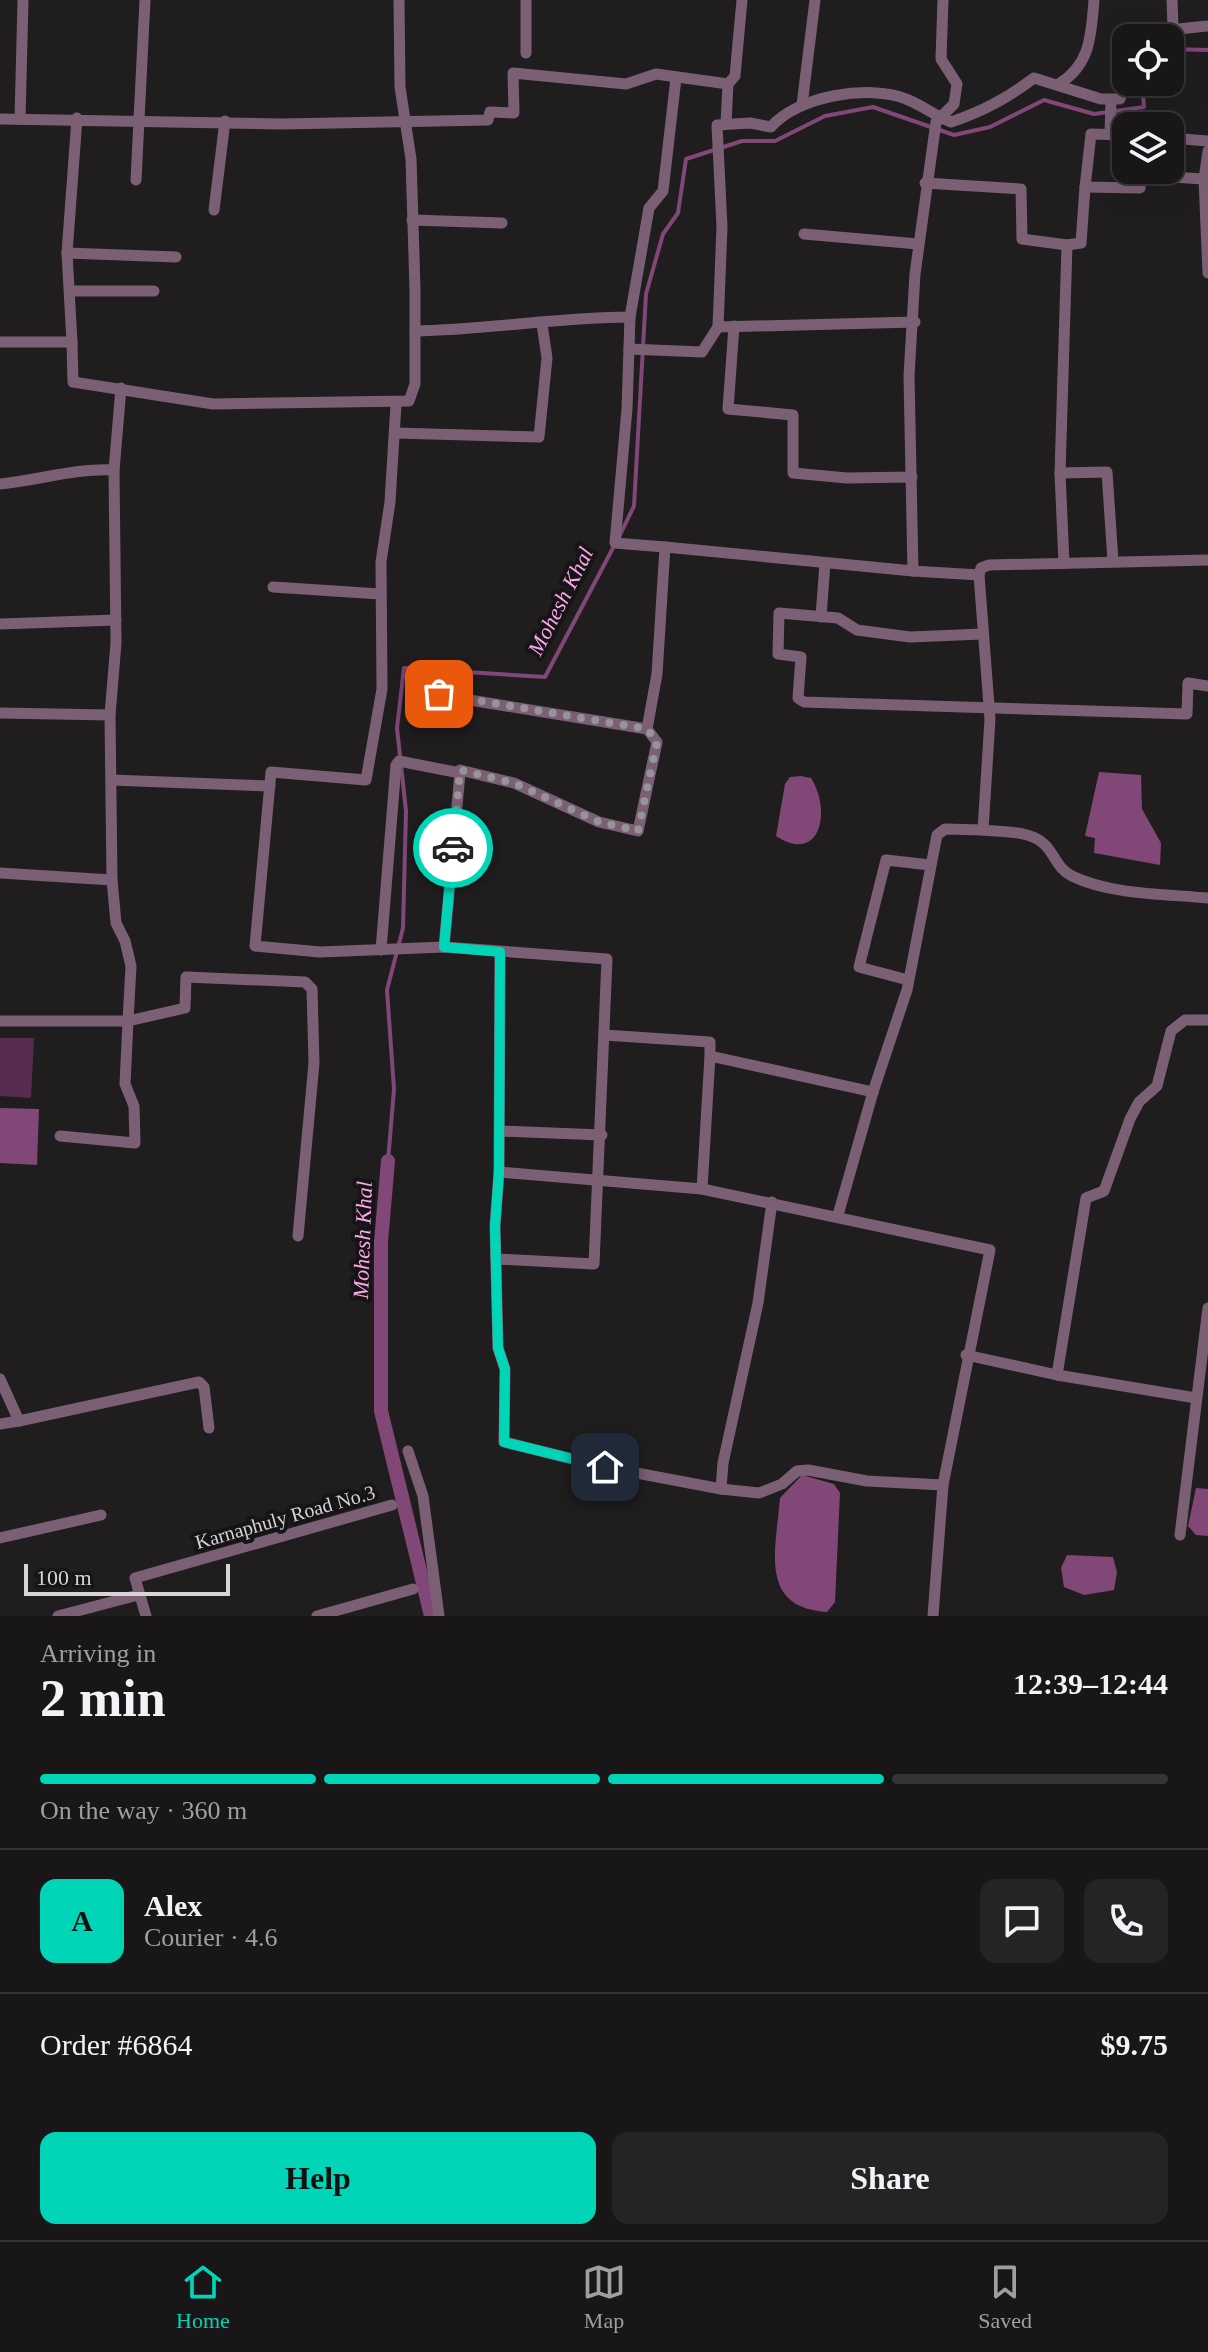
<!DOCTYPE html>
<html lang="en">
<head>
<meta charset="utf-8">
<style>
  body { margin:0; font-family:"Times New Roman",serif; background:#252324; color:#f1f3f6; height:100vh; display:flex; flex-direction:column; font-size:30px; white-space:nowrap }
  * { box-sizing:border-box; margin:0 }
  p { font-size:26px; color:#9f9fa1 }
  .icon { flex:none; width:44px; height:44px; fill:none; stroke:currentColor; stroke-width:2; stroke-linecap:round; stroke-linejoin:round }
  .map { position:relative; height:1616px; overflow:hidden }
  .side { display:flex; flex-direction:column; background:#181617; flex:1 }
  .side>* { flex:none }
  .fabs { position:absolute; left:1112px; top:24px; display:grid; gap:16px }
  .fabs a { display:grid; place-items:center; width:72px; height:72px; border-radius:16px; background:#181617; box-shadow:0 8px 32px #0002,0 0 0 2px #363536; font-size:40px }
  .scale { position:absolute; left:24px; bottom:20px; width:206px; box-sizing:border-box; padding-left:8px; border:4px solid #d6d4d6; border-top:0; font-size:22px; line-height:28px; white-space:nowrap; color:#d6d4d6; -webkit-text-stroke:6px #171416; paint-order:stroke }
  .pin { position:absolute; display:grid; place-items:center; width:68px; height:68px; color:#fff; margin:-34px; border-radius:16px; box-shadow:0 4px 12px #0006 }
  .courier { position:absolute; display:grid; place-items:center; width:80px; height:80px; margin:-40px; border:6px solid #00d5b7; border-radius:50%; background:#fff; color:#222; box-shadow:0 2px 10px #0007 }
  .summary em { font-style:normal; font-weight:700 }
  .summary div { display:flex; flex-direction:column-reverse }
  .summary { display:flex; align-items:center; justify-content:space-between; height:136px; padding:0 40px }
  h1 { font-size:52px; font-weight:700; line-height:60px }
  .bar { display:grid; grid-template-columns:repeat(4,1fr); gap:12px 8px; align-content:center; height:96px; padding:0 40px }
  .bar i { height:10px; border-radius:6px; background:#363536 }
  .bar .active { background:#00d5b7 }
  .bar p { grid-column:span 4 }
  .line { display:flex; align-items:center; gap:20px; padding:0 40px; border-top:2px solid #363536 }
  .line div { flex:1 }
  .round { display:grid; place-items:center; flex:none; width:84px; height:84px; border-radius:16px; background:#252324 }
  .cta { display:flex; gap:16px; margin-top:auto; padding:16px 40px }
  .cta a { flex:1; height:92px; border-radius:16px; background:#00d5b7; color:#111; font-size:32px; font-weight:700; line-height:92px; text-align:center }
  .cta a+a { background:#252324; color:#f1f3f6 }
  .tab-bar { display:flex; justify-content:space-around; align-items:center; height:112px; border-top:2px solid #363536; background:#181617; font-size:22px; color:#9f9fa1 }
  .tab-bar a { display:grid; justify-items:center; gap:4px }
  .tab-bar .active { color:#00d5b7 }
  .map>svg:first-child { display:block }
  .green { fill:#582c51 }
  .water { fill:#804777 }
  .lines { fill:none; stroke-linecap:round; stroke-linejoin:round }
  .stream { stroke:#804777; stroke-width:4 }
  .canal { stroke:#804777; stroke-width:14 }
  .minor { stroke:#7b6075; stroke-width:11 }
  .done { stroke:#969496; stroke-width:8; stroke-dasharray:0 14.4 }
  .route { stroke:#00d5b7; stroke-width:10 }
  .labels { text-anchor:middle; stroke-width:8; stroke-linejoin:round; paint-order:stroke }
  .street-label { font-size:20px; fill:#d6d4d6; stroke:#171416 }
  .water-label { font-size:22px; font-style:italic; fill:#fba7ec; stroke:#171416 }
</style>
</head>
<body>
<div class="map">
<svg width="1208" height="1616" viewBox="0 0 1208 1616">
  <rect width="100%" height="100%" fill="#201d1f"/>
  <polygon class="green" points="0,1038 34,1038 31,1098 0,1096"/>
  <g class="water">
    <polygon points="1099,772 1141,775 1142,809 1161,843 1160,865 1094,853 1095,838 1085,836"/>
    <path d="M801,776l10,2c21,33 9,87 -35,58l9,-52 5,-7z"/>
    <polygon points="0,1108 39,1109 37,1165 0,1163"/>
    <path d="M802,1475l32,9 6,9 -5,109 -8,10c-69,-4 -51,-63 -47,-114z"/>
    <polygon points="1196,1488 1208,1489 1208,1536 1196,1535 1188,1526"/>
    <polygon points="1067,1555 1113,1557 1117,1572 1114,1590 1084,1595 1064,1587 1061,1568"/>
  </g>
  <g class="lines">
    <g class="stream">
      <polyline points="1170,49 1208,50"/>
      <polyline points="620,535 634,506 646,294 663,234 678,213 686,159 742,141 775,141 825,116 873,107 954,135 990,127 1044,100 1094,114 1144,107 1142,82"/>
      <polyline points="388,1161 394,1089 387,990 403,928 406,811 397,728 404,668 545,677 614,546"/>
    </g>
    <polyline class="canal" points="388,1161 381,1242 381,1411 431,1616"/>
    <g class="minor">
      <polyline points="526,0 526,53"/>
      <path d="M943,0l-2,59 16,25 -3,20 -18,18 -21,152 -6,102 4,195 66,4 11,144 -7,111c18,2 46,0 61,14 11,10 13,25 28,32 39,19 93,18 136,22"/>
      <polyline points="1172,0 1173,28"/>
      <polyline points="728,84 735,76 742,0"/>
      <path d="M1059,84c32,-20 32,-49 35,-84"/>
      <polyline points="802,105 815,0"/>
      <polyline points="0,119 282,124 488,120 490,112 514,113 513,73 626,84 656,74 728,84 726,123"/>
      <polyline points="20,119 23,0"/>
      <polyline points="1110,135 1111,101"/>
      <polyline points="1126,135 1091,134 1085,187 1140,188 1141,175 1204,179 1208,151"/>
      <polyline points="1170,138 1208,141"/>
      <polyline points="1204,179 1208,273"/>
      <polyline points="136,180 145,0"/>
      <polyline points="925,183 1021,189 1022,239 1067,245 1060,473 1107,472 1113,561"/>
      <polyline points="214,210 225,121"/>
      <polyline points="412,220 502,223"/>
      <polyline points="804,234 918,244"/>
      <polyline points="1067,245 1081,243 1085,187"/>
      <polyline points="67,253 176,257"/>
      <polyline points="70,291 154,291"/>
      <path d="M915,322l-197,5 4,-100 -5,-102 33,-2 21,4c26,-31 98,-43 135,-28 16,6 29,17 45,23 33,-11 56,-24 83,-44l67,21h19c9,-19 -8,-42 -3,-63 32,-1 59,-8 91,-10"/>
      <polyline points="734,326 728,409 793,415 793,473 847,478 912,477"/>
      <path d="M415,331c73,-1 143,-14 215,-14l19,-109 14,-17 13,-113"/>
      <polyline points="0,342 72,342 67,253 77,118"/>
      <polyline points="72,342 73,382 213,404 409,401 415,384 415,289 411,159 400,87 399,0"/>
      <polyline points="629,349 702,352 718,327"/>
      <polyline points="396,404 390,502 381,562 382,689 366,780 271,772 255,946 320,952 444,947 607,959 594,1264 497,1259"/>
      <polyline points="396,433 539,437 547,358 542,324"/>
      <polyline points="1060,473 1064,563"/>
      <path d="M0,484c40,-4 75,-16 114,-14"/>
      <polyline points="665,547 913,571"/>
      <polyline points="979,575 981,568 989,565 1208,560"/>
      <polyline points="273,587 380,594"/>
      <polyline points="821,617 825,563"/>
      <polyline points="0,624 116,620"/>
      <polyline points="982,634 910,637 857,630 838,618 779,613 778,654 801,657 798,698 804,702 1187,714 1188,683 1208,686"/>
      <polyline points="415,691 647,729"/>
      <polyline points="0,713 110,715"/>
      <polyline points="460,773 460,770 514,783 599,822 638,831 657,742 647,729 657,674 665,547 615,543 627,409 630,317"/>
      <polyline points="111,780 270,786"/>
      <polyline points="0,873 112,880"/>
      <polyline points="381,950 396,765 399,761 460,773 444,947"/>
      <polyline points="908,980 859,967 886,860 930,865"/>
      <polyline points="0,1021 128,1021 131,966 125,941 116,923 112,880 110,715 116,643 114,470 121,388"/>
      <polyline points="604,1035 710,1042 710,1056 873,1092 907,990 937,835 945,829 983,830"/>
      <polyline points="500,1131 602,1135"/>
      <polyline points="60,1136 135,1143 134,1106 125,1084 128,1021 185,1008 186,977 305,982 312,989 314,1063 298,1236"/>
      <polyline points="499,1172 500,952"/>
      <polyline points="702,1189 710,1056"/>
      <polyline points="772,1202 758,1303 723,1463 721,1489 605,1467 504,1442 505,1369 498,1348 495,1226 499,1172 702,1189 990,1250 943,1485 933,1616"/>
      <polyline points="838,1215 873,1092"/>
      <polyline points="966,1355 1057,1375 1196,1398"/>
      <polyline points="1057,1375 1086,1198 1104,1191 1130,1119 1139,1102 1157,1086 1171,1031 1185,1020 1208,1020"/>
      <polyline points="0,1379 19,1421 0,1424"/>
      <polyline points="19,1421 199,1382 204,1387 209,1428"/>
      <polyline points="408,1451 423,1496 439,1616"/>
      <polyline points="721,1489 759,1493 782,1484 797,1471 808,1470 867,1481 943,1485"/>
      <polyline points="1180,1535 1208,1308"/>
      <polyline points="0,1538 101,1515"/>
      <polyline points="58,1616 138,1595"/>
      <polyline points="146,1616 135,1578 392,1505"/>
      <polyline points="317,1616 413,1589"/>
    </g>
  </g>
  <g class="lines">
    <polyline class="done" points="439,694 647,729 657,742 638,831 599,822 514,783 460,770 453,848"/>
    <polyline class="route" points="453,848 444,947 500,952 499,1172 495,1226 498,1348 505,1369 504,1442 605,1467"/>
  </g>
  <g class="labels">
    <g class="street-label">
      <text transform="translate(285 1517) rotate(-16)" y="7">Karnaphuly Road No.3</text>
    </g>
    <g class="water-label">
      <text transform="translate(560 601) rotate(-63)" y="8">Mohesh Khal</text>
      <text transform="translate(362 1240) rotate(-88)" y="8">Mohesh Khal</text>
    </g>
  </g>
</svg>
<div class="fabs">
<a><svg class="icon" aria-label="locate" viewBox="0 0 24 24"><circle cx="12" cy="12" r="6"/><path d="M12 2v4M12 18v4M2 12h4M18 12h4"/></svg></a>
<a><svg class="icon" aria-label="layers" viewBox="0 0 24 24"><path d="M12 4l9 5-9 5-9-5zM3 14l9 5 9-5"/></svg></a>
</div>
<div class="scale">100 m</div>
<div class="pin" style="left:439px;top:694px;background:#ea580c"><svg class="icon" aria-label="bag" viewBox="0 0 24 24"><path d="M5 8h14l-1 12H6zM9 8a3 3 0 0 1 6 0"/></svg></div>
<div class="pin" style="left:605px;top:1467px;background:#1f2937"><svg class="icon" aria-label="home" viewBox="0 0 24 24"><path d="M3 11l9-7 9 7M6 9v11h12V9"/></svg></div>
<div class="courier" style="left:453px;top:848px"><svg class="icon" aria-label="car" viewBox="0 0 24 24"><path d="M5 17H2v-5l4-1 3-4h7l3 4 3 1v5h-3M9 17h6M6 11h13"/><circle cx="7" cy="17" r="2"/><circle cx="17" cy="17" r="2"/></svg></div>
</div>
<section class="side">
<div class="summary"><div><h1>2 min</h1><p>Arriving in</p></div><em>12:39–12:44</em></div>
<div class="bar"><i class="active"></i><i class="active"></i><i class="active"></i><i></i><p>On the way · 360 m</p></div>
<div class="line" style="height:144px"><b class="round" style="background:#00d5b7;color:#111">A</b><div><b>Alex</b><p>Courier · 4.6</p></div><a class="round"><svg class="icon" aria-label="chat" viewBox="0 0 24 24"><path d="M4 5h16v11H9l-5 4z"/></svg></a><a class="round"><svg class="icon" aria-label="phone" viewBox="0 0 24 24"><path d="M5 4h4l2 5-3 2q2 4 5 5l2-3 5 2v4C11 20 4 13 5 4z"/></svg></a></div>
<div class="line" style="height:104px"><div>Order #6864</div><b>$9.75</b></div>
<div class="cta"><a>Help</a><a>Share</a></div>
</section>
<nav class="tab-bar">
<a class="active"><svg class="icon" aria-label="home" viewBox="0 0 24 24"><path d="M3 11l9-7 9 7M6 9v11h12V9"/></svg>Home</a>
<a><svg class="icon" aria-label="map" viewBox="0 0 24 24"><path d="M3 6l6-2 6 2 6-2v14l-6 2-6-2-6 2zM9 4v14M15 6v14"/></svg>Map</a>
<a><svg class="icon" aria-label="saved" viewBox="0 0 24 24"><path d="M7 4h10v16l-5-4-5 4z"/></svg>Saved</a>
</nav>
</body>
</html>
